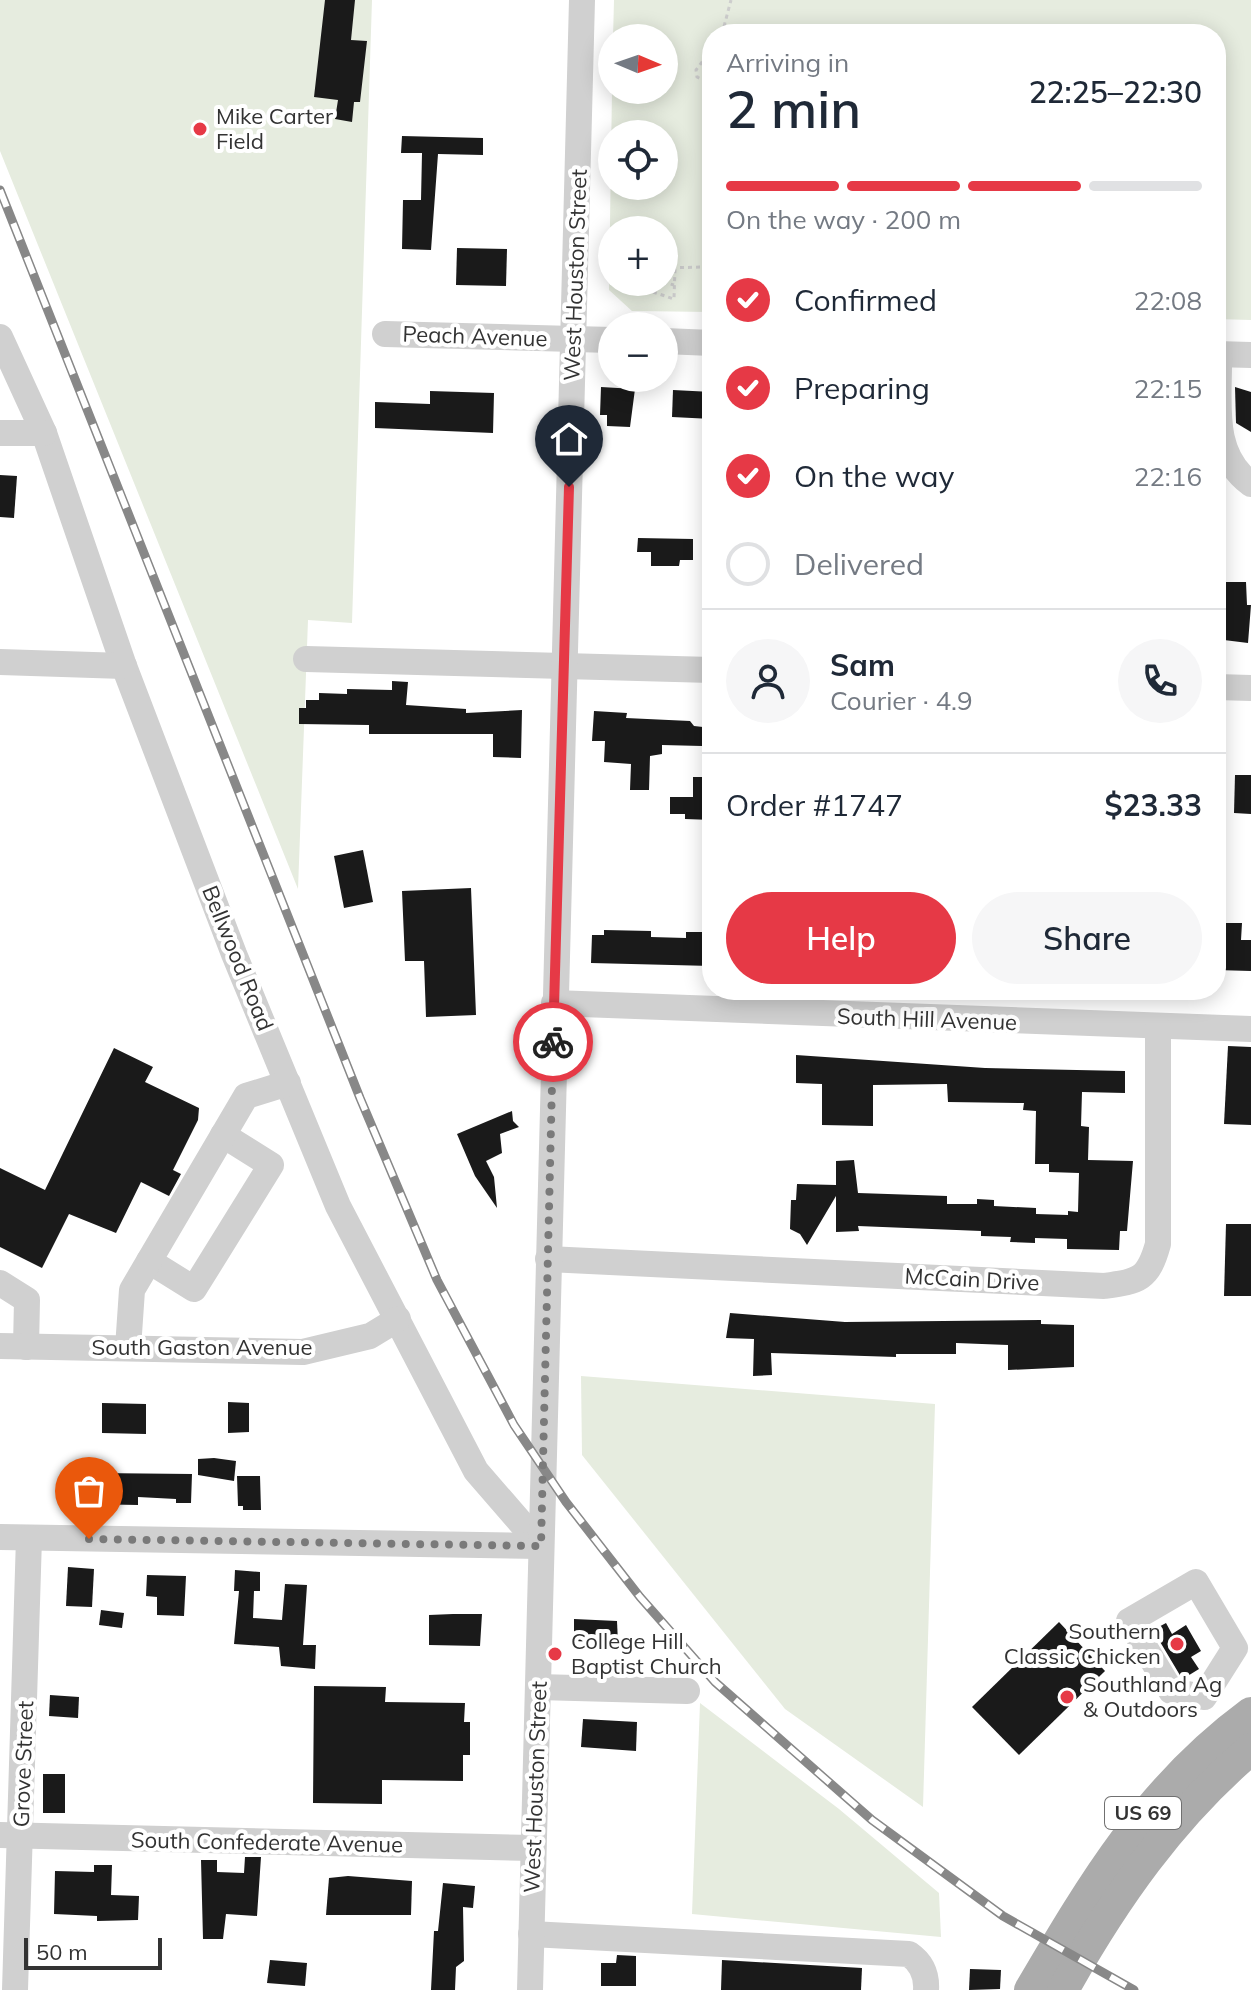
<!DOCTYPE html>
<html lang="en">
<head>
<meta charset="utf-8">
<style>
  body { margin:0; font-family:Mulish,sans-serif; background:#f6f6f7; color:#1f2937; height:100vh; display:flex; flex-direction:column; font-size:30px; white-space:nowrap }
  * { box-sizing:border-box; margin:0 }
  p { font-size:26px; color:#747a83 }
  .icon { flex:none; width:44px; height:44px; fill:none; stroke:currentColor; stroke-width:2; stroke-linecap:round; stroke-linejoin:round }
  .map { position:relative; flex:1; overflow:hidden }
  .drawer { position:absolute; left:702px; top:24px; width:524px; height:976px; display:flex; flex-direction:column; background:#fff; border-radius:32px; box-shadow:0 4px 20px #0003 }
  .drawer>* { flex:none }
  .needle { width:52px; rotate:92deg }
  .controls { position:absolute; left:598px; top:24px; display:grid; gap:16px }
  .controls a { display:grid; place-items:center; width:80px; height:80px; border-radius:50%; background:#fff; box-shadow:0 4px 20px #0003; font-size:40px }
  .scale { position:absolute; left:24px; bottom:20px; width:138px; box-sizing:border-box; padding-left:8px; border:4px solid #333; border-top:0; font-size:22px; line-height:28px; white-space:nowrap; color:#333; -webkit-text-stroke:6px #fff; paint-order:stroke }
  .pin { position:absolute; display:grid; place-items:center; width:68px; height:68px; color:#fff; margin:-82px -34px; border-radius:50% 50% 50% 0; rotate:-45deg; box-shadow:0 0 8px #0007 }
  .pin .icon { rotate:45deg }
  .courier { position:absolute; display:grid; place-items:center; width:80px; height:80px; margin:-40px; border:6px solid #e63946; border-radius:50%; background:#fff; color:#222; box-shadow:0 2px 10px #0007 }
  .headline em { font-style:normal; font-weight:600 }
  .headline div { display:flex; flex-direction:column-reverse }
  .headline { display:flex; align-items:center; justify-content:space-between; height:136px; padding:0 24px }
  h1 { font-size:52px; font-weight:600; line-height:60px }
  .bar { display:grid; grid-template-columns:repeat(4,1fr); gap:12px 8px; align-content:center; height:96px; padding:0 24px }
  .bar i { height:10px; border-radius:6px; background:#e0e1e3 }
  .bar .on { background:#e63946 }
  .bar p { grid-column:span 4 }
  .line { display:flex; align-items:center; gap:20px; padding:0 24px; border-top:2px solid #e0e1e3 }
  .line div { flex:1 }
  .round { display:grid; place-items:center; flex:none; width:84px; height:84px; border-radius:42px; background:#f6f6f7 }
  ol { padding:0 24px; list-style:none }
  li { display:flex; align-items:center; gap:24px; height:88px }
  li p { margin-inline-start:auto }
  li .icon { padding:8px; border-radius:50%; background:#e63946; color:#fff; stroke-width:4 }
  li:last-child { color:#747a83 }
  li i { width:44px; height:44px; border:4px solid #e0e1e3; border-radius:50% }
  .primary-button { display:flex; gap:16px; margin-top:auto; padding:16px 24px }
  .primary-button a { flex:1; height:92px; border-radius:48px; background:#e63946; color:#fff; font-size:32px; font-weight:600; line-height:92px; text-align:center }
  .primary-button a+a { background:#f6f6f7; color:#1f2937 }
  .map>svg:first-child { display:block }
  .green { fill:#e6ecdf; fill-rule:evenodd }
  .building { fill:#1a1a1a }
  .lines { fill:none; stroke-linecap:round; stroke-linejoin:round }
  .path { stroke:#cdcdcd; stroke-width:3; stroke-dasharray:4 4; stroke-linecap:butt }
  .minor { stroke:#d0d0d0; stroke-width:26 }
  .major { stroke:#ababab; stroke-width:32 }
  .rail-casing { stroke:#888; stroke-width:9 }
  .rail { stroke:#fff; stroke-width:6; stroke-dasharray:18; stroke-linecap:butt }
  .done { stroke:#7a7a7a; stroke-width:8; stroke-dasharray:0 14.4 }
  .route { stroke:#e63946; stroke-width:10 }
  .poi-dot { fill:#e63946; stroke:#fff; stroke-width:3 }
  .labels { text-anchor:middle; stroke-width:8; stroke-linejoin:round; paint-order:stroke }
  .shield { fill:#fff; stroke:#707070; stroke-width:2 }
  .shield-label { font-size:20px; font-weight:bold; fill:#333 }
  .poi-label { font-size:22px; fill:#333; stroke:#fff; text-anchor:start }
  .street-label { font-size:22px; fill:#333; stroke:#fff }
</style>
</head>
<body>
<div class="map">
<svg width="1251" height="1990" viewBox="0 0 1251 1990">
  <rect width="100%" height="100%" fill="#fff"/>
  <g class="green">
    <polygon points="0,0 372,0 352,623 308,620 298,889 0,151"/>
    <path d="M614,0h637v320l-35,-1v-285h-504v278l-80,-1 -23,-21 3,-200h52v-52h-51zM664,134v52h-52v-52zM612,230h52v52h-52z"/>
    <polygon points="581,1376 935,1404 923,1807 785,1709 582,1455"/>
    <polygon points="700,1703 839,1809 939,1893 941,1937 692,1914"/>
  </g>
  <g class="building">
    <polygon points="325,0 355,0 351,40 367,41 360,102 354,102 352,122 335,119 338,100 314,97"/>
    <polygon points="402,136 483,138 483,155 438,154 431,250 402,249 403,200 421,200 422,153 401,153"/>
    <polygon points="457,248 507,249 506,286 456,285"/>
    <polygon points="601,387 635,389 630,427 607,426 607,415 600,415"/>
    <polygon points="1235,387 1251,392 1251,432 1236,423"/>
    <polygon points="673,390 712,392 712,419 672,417"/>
    <polygon points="430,391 494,393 493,433 375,428 375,402 430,404"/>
    <polygon points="0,475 17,476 14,518 0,517"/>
    <polygon points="638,538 693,539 693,560 680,560 679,566 651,566 651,552 637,552"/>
    <polygon points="1224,582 1246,582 1247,605 1251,605 1248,643 1216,639 1217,606 1224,606"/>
    <polygon points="392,681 408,682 406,705 466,709 466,713 522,710 521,758 493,757 493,734 369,734 369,725 299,724 299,708 306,708 306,700 319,700 319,693 347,694 347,689 392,690"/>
    <polygon points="594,711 627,713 626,718 690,721 694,726 703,727 702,746 662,745 662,754 650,756 649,790 630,790 631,764 604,762 605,741 592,741"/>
    <polygon points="1235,775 1251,775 1251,814 1234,813"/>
    <polygon points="693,777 712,777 712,820 685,819 685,814 670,814 670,797 693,797"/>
    <polygon points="363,850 373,902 344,908 334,856"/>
    <polygon points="471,888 476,1015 426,1017 424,961 405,961 402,891"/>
    <polygon points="1216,923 1242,923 1241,940 1251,940 1251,971 1216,970"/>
    <polygon points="604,930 651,931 651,937 686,938 686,932 712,932 712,966 591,963 592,935 604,935"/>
    <polygon points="1228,1046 1251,1047 1251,1125 1224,1124"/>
    <polygon points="114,1048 153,1067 145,1082 199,1108 198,1120 173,1170 181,1174 169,1196 141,1182 116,1233 69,1214 42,1268 0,1247 0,1168 45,1190"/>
    <polygon points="796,1055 985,1068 1125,1071 1125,1093 1082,1092 1081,1126 1089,1127 1088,1160 1133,1161 1127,1231 1120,1231 1119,1250 1067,1249 1067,1239 1035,1238 1035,1243 1010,1242 1011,1237 981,1236 981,1231 858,1226 859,1231 836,1232 836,1196 807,1245 800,1234 790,1229 791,1200 796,1200 797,1184 836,1185 836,1161 854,1160 858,1193 947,1196 947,1204 977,1204 977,1199 994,1200 994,1206 1036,1208 1036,1214 1068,1215 1068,1211 1078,1212 1079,1173 1049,1172 1049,1164 1035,1164 1036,1111 1023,1110 1024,1103 948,1102 947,1084 873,1085 873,1126 822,1125 822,1084 796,1083"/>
    <polygon points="512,1111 513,1121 519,1127 500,1134 502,1153 486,1161 494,1177 497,1208 475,1176 457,1134"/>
    <polygon points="1226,1224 1251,1224 1251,1296 1224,1296"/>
    <polygon points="730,1313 845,1322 1041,1320 1041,1324 1074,1325 1074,1367 1008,1370 1008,1345 956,1343 956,1354 896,1354 896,1357 771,1353 772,1375 753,1376 754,1339 726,1338"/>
    <polygon points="228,1402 249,1403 249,1432 228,1433"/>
    <polygon points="102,1403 146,1404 146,1434 102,1433"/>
    <polygon points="214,1458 236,1461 234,1481 198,1475 198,1459"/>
    <polygon points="95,1473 192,1474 191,1503 176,1503 176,1499 138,1497 138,1505 85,1504 85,1512 62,1511 64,1479 95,1478"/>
    <polygon points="237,1476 260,1476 261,1510 243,1510 243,1506 238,1506"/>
    <polygon points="68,1567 94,1569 92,1607 66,1606"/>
    <polygon points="235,1570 260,1572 260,1591 254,1591 253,1618 282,1620 285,1584 307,1585 303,1645 316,1645 315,1669 281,1666 279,1647 234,1644 239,1591 234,1591"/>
    <polygon points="147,1575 186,1576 184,1616 157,1615 157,1597 146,1596"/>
    <polygon points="101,1610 124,1613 122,1628 99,1625"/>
    <polygon points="453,1614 482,1614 480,1646 429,1645 429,1615"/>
    <polygon points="574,1619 617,1621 618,1643 574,1641"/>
    <polygon points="1059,1622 1105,1671 1019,1755 972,1707"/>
    <polygon points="1166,1623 1172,1634 1186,1625 1201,1651 1191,1657 1199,1669 1186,1677 1181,1677 1153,1630"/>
    <polygon points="314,1686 386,1687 385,1702 465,1703 464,1722 470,1722 470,1755 463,1755 463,1781 382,1780 382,1804 313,1803"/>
    <polygon points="50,1695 79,1697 78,1718 49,1716"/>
    <polygon points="583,1719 637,1722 636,1751 581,1747"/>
    <rect x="43" y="1774" width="22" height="39"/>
    <polygon points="245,1857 261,1857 257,1916 226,1914 223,1939 203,1939 201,1860 217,1860 217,1872 244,1873"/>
    <polygon points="94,1865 112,1865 111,1895 139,1896 138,1920 97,1921 97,1916 54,1914 55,1871 94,1872"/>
    <polygon points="348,1876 412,1881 411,1915 326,1915 329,1878"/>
    <polygon points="443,1883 475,1886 473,1908 463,1907 464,1961 456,1967 455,1990 431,1990 434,1931 438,1931"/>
    <polygon points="617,1955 636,1956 636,1986 601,1986 601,1963 616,1963"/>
    <polygon points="270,1960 307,1963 305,1986 267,1983"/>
    <polygon points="722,1960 862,1968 861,1990 721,1990"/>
    <polygon points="970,1969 1001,1970 1000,1989 969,1990"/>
  </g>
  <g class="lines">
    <g class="path">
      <polyline points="722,34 731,0"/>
      <polyline points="712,49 696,70 697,77 712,84"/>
      <polyline points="664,268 704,267 712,262"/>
      <polyline points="663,282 674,285"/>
      <polyline points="653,292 674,299 675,268"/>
      <polyline points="641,295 642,282"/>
    </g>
    <g class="minor">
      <polyline points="385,334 612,340"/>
      <polyline points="0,337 44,433 124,666 234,954 338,1206 476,1471 541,1546"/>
      <polyline points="664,341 712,343"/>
      <polyline points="1216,354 1251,355"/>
      <path d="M1219,354c1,47 -10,99 32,130"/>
      <polyline points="0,433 44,433"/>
      <polyline points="306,659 712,670"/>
      <polyline points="0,662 124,666"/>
      <polyline points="1216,687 1251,688"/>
      <polyline points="554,1003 1251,1029"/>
      <path d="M548,1259l556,27c35,-5 44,-6 54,-42v-216"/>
      <polyline points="149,1261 194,1289 271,1165 223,1135"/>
      <polyline points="0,1283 27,1300 26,1347"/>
      <polyline points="0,1346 303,1352 370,1336 398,1319"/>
      <polyline points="128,1348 132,1290 246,1096 288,1083"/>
      <polyline points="0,1537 541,1546"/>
      <polygon points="1196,1582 1235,1648 1204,1697 1171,1691 1129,1621"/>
      <polyline points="538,1687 687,1691"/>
      <polyline points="0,1835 533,1848"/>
      <path d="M531,1934l378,20c13,9 18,21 17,36"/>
      <polyline points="15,1990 29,1538"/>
      <polyline points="530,1990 582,0"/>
    </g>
    <g class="major">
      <path d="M1030,1990c63,-107 119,-202 221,-277"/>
      <path d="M1063,1990c51,-91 108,-173 188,-241"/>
    </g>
    <g class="rail-casing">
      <polyline id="rail" points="0,190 360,1098 437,1280 514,1425 566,1502 640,1597 715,1682 872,1820 1003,1916 1134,1990"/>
    </g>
    <use href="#rail" class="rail"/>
  </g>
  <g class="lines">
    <polyline class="done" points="89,1539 541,1546 553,1042"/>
    <polyline class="route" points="553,1042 569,487"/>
  </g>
  <g class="poi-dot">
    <circle cx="200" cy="129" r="8"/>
    <circle cx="1177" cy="1644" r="8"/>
    <circle cx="555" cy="1654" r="8"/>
    <circle cx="1067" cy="1697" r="8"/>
  </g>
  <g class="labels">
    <rect class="shield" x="1105" y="1797" width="76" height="32" rx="6"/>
    <g class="shield-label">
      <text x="1143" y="1820">US 69</text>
    </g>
    <g class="poi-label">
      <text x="216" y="124">Mike Carter<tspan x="216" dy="25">Field</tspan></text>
      <text x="1161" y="1639" text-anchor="end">Southern<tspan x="1161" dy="25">Classic Chicken</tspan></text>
      <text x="571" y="1649">College Hill<tspan x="571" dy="25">Baptist Church</tspan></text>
      <text x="1083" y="1692">Southland Ag<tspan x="1083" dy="25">&amp; Outdoors</tspan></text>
    </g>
    <g class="street-label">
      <text transform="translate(575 275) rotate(-88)" y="8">West Houston Street</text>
      <text transform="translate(475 336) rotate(2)" y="8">Peach Avenue</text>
      <text transform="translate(238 958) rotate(68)" y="8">Bellwood Road</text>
      <text transform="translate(927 1019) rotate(2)" y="8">South Hill Avenue</text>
      <text transform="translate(972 1279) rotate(3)" y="8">McCain Drive</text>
      <text x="202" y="1355">South Gaston Avenue</text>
      <text transform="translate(23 1764) rotate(-88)" y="8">Grove Street</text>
      <text transform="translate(535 1787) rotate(-88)" y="8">West Houston Street</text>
      <text transform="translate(267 1842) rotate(1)" y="8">South Confederate Avenue</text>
    </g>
  </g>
</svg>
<div class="controls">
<a><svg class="needle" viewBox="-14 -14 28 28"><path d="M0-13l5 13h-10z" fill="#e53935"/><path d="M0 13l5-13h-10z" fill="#747a83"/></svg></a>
<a><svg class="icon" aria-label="locate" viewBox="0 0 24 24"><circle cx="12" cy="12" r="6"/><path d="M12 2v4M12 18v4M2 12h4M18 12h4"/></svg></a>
<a>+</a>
<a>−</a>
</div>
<div class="scale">50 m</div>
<div class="pin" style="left:89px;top:1539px;background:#ea580c"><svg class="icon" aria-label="bag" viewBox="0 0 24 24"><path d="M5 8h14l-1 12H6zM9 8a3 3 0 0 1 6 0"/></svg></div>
<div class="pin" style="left:569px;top:487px;background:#1f2937"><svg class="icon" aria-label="home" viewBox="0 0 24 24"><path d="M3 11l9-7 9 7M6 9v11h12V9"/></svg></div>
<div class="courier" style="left:553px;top:1042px"><svg class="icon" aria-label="bike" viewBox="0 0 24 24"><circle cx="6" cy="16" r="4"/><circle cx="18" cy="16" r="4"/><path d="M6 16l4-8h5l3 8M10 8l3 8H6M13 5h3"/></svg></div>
<section class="drawer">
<div class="headline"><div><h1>2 min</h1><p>Arriving in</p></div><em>22:25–22:30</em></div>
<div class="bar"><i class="on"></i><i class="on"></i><i class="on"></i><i></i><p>On the way · 200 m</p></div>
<ol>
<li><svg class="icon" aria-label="check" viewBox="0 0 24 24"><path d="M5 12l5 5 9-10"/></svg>Confirmed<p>22:08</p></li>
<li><svg class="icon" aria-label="check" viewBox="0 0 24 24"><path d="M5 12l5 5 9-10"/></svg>Preparing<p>22:15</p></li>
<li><svg class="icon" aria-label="check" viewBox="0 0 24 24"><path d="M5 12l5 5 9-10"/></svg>On the way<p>22:16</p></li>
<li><i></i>Delivered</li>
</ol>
<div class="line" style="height:144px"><a class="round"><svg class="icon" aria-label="person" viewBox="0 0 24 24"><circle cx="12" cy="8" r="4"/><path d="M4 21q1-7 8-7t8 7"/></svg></a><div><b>Sam</b><p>Courier · 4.9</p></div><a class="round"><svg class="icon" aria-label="phone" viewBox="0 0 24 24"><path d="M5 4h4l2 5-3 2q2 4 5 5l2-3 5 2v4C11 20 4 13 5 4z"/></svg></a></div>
<div class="line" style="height:104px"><div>Order #1747</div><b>$23.33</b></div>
<div class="primary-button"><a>Help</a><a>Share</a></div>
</section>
</div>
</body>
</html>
